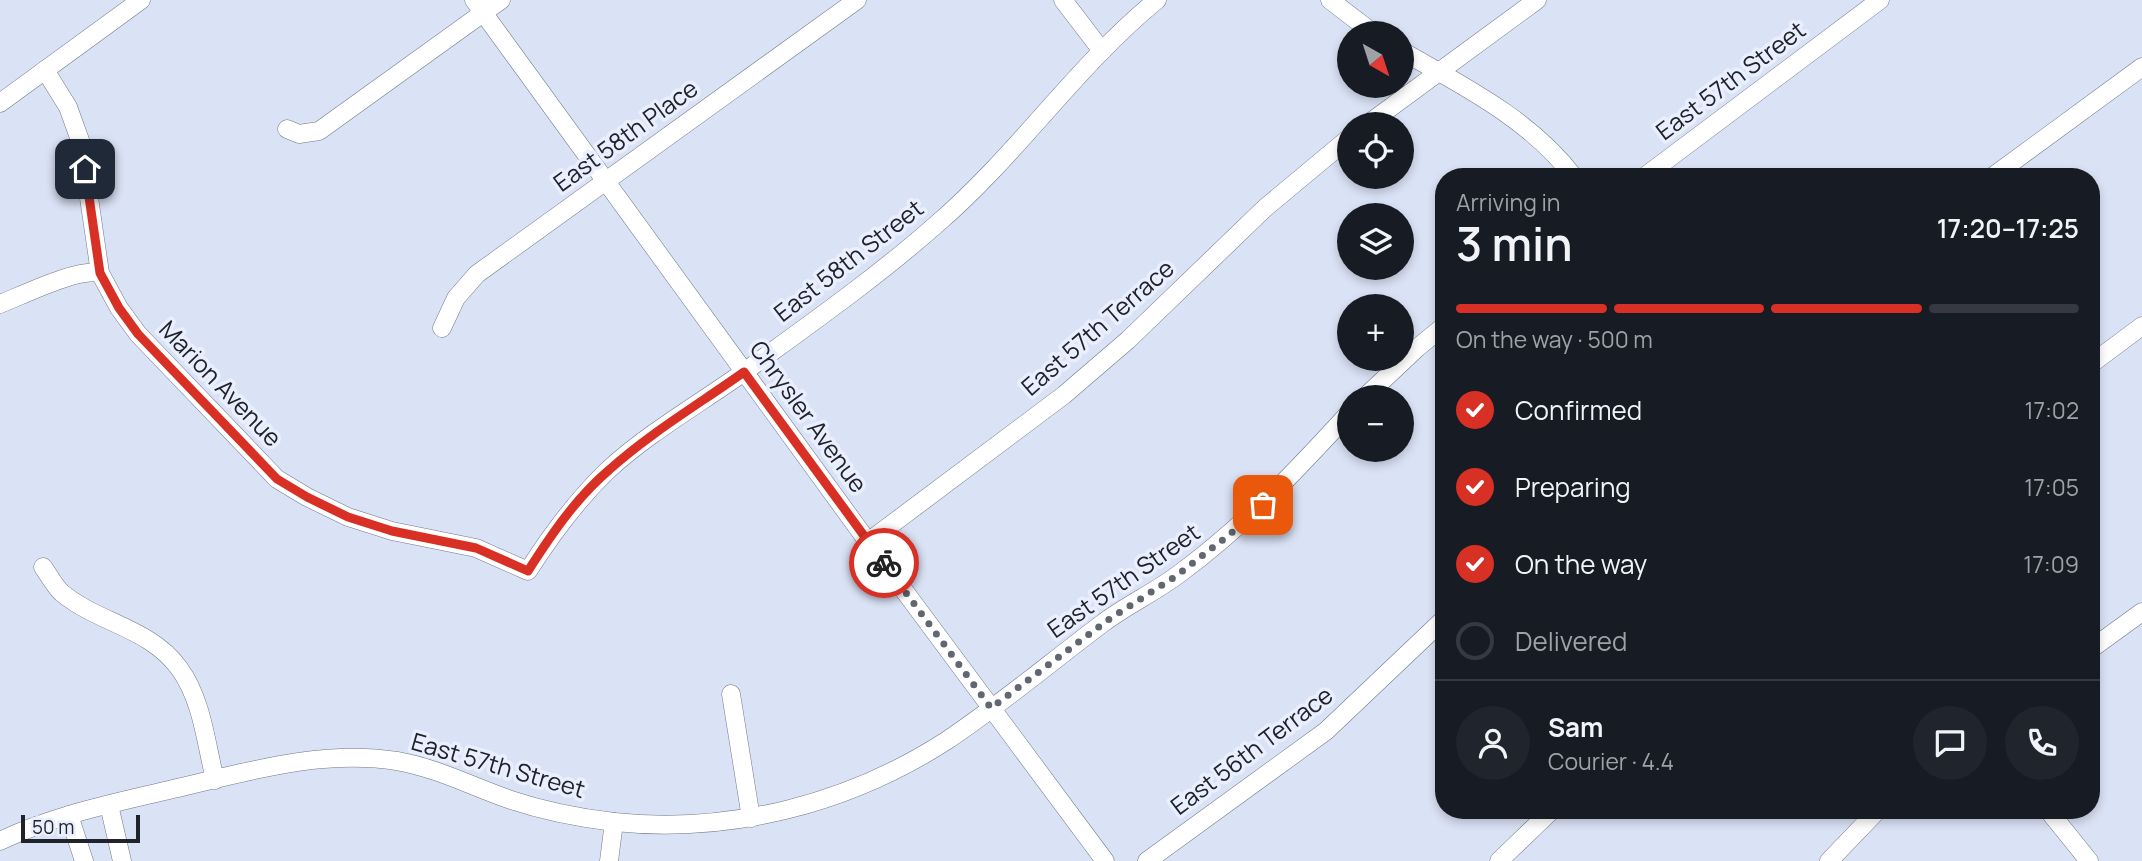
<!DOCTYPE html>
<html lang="en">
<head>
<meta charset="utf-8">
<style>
  body { margin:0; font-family:Manrope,sans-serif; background:#20242c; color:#f1f3f6; height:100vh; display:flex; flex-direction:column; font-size:26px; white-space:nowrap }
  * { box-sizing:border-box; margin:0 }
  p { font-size:23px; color:#9ea1a6 }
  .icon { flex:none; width:38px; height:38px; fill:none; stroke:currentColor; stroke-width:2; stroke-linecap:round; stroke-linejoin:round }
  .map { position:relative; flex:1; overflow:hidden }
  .drawer { position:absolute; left:1435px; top:168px; width:665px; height:651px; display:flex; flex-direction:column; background:#171b24; border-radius:28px; box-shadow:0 4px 10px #0003 }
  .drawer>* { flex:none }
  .needle { width:46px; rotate:141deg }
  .buttons { position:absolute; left:1337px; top:21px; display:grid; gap:14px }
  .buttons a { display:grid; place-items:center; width:77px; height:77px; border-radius:50%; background:#171b24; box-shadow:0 4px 10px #0003; font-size:35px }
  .scale { position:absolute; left:21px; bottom:18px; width:119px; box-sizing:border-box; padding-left:7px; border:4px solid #20232a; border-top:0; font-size:19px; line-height:24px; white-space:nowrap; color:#20232a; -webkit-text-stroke:5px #e9effe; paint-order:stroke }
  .pin { position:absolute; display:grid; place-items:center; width:60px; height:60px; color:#fff; margin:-30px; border-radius:14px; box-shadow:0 4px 10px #0006 }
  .courier { position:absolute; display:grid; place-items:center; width:70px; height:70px; margin:-35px; border:5px solid #d93025; border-radius:50%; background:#fff; color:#222; box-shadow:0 2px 9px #0007 }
  .head em { font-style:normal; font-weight:600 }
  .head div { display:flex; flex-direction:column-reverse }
  .head { display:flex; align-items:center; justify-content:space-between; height:119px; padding:0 21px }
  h1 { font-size:46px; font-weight:600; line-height:52px }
  .bar { display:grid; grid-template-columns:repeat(4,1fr); gap:10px 7px; align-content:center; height:84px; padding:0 21px }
  .bar i { height:9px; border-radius:5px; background:#363941 }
  .bar .current { background:#d93025 }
  .bar p { grid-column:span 4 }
  .line { display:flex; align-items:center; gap:18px; padding:0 21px; border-top:2px solid #363941 }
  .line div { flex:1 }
  .round { display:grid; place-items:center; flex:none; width:74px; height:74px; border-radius:37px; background:#20242c }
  ol { padding:0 21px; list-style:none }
  li { display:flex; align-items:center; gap:21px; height:77px }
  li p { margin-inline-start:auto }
  li .icon { padding:7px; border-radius:50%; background:#d93025; color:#fff; stroke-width:4 }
  li:last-child { color:#9ea1a6 }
  li i { width:38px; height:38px; border:4px solid #363941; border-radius:50% }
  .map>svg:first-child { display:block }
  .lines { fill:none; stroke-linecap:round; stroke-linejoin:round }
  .minor-casing { stroke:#717889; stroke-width:19 }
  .minor { stroke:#fff; stroke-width:18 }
  .done { stroke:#616671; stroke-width:7; stroke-dasharray:0 12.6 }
  .route { stroke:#d93025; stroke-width:9 }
  .labels { text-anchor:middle; stroke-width:7; stroke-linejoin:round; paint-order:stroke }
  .street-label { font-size:24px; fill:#20232a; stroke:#e9effe }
</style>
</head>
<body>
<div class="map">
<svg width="2142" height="861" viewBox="0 0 2142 861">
  <rect width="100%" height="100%" fill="#dae2f5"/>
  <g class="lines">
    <g class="minor-casing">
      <g id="minor">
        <polyline points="474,0 868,542 1105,861"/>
        <polyline points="1063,0 1102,51"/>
        <polyline points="1330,0 1373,33"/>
        <path d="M1402,51c61,35 128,68 172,126"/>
        <path d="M45,70l23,37 13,36 19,130 19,35 19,26 139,145 30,18 41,20 44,14 84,17 52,23c23,-36 48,-70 79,-100 41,-38 92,-67 137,-99 66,-48 133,-95 194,-149 79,-68 138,-157 219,-223"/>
        <polyline points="0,103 141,0"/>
        <polyline points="1368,124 1537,0"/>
        <polyline points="287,129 299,134 319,131 501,0"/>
        <polyline points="1644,177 1880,0"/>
        <polyline points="1992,177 2142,67"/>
        <path d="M0,304c23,-9 77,-36 100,-31"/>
        <polyline points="442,328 456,298 477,274 857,0"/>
        <polyline points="2091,364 2142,326"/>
        <polyline points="1365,397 1417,348 1444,326"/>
        <polyline points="868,542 1064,395 1128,340 1265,208 1349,138"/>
        <path d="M43,567c6,8 11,19 19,26 36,30 88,35 117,75 23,31 27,75 36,112"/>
        <polyline points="2091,649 2142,612"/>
        <polyline points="731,694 751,818"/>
        <polyline points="109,805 122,861"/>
        <polyline points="2048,810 2089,861"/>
        <polyline points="69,815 84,861"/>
        <path d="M0,841c54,-26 115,-38 173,-52 74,-17 147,-40 224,-28 40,7 76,26 114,39 33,11 69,18 103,22 117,12 234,-18 332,-81 54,-36 105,-79 157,-118 24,-18 52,-31 76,-49 65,-48 116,-102 170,-161"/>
        <polyline points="609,861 614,822"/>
        <polyline points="1147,861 1326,731 1444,619"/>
        <polyline points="1499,861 1552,810"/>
        <polyline points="1829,861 1878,810"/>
      </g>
    </g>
    <use href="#minor" class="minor"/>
  </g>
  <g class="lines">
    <polyline class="done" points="884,563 991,708 1108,620 1176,576 1229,535 1263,505"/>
    <path class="route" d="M85,169l15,104 19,35 19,26 139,145 30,18 41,20 44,14 84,17 52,23c23,-36 48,-73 81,-101 41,-37 90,-66 135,-98l140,191"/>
  </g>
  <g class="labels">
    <g class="street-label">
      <text transform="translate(1731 81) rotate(-37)" y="8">East 57th Street</text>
      <text transform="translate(626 136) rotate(-36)" y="8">East 58th Place</text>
      <text transform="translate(849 261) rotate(-38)" y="8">East 58th Street</text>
      <text transform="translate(1098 328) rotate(-41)" y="8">East 57th Terrace</text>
      <text transform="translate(220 384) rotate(46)" y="8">Marion Avenue</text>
      <text transform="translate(808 417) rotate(54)" y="8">Chrysler Avenue</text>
      <text transform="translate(1124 581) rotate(-35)" y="8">East 57th Street</text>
      <text transform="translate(1252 751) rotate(-37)" y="8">East 56th Terrace</text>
      <text transform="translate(498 766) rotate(16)" y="8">East 57th Street</text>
    </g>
  </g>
</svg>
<div class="buttons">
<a><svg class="needle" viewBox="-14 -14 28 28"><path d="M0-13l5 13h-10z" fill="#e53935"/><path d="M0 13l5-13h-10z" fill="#9ea1a6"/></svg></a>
<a><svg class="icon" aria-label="locate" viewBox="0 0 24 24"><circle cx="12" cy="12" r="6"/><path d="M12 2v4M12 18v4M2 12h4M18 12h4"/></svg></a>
<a><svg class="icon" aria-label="layers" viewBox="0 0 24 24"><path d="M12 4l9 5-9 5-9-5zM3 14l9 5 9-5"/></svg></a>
<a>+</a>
<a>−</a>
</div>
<div class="scale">50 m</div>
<div class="pin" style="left:1263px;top:505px;background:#ea580c"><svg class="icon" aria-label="bag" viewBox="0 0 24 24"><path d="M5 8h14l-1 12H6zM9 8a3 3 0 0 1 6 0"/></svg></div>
<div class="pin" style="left:85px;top:169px;background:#1f2937"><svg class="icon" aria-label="home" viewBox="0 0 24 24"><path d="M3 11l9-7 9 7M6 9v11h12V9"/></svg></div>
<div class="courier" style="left:884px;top:563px"><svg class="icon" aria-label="bike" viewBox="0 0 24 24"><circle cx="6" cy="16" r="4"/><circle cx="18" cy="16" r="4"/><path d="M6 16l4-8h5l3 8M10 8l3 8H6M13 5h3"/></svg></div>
<section class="drawer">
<div class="head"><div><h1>3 min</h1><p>Arriving in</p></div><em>17:20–17:25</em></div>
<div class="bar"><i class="current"></i><i class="current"></i><i class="current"></i><i></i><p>On the way · 500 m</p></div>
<ol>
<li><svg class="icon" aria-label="check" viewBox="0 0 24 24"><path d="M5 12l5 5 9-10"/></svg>Confirmed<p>17:02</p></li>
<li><svg class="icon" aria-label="check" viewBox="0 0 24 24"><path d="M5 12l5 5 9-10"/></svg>Preparing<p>17:05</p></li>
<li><svg class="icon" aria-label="check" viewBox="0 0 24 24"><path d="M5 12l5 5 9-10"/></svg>On the way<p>17:09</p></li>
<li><i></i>Delivered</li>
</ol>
<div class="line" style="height:126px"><a class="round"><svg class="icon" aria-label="person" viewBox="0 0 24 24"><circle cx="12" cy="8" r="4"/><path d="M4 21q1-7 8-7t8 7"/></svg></a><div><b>Sam</b><p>Courier · 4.4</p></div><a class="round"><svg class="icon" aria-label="chat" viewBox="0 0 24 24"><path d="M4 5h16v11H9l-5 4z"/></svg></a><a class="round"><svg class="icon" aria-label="phone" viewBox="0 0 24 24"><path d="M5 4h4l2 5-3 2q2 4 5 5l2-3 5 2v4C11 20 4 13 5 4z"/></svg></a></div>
</section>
</div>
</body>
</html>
